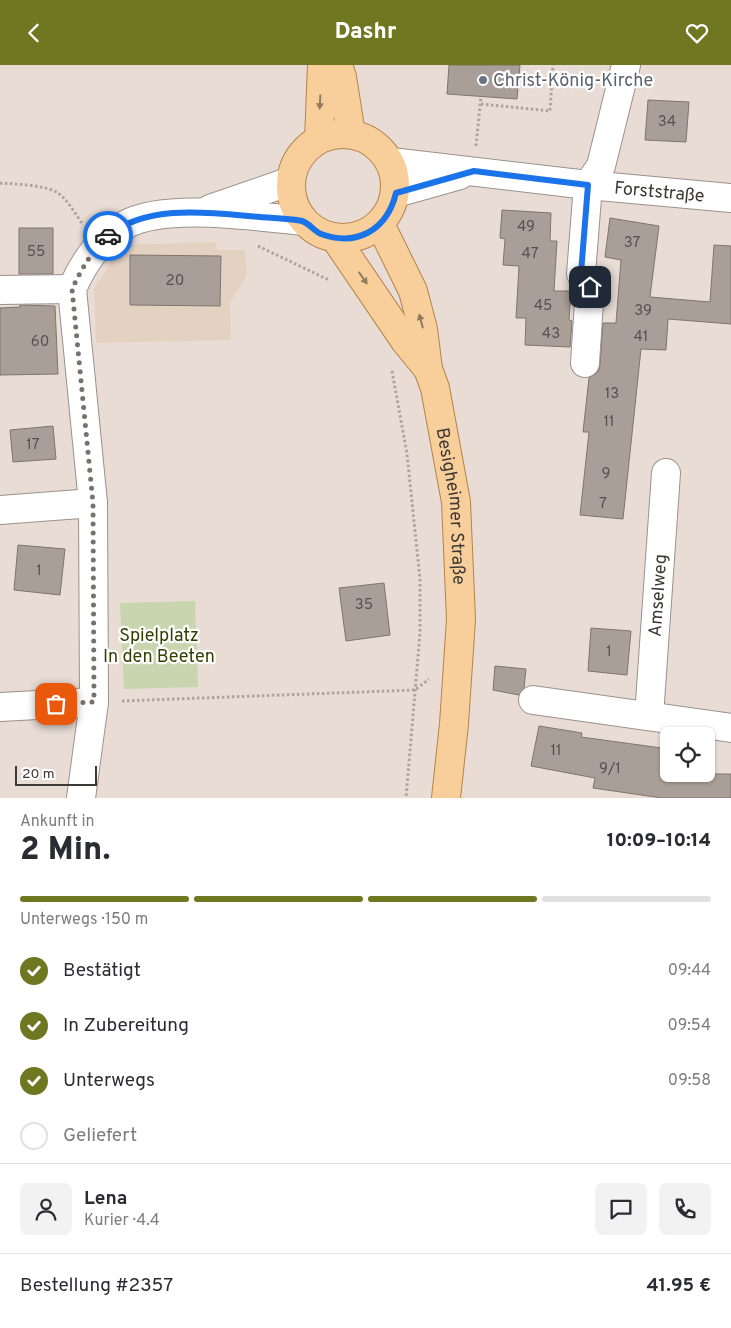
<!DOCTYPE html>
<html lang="de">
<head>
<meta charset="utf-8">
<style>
  body { margin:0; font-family:Overpass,sans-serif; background:#f2f2f3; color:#2b2b33; height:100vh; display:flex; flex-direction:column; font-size:19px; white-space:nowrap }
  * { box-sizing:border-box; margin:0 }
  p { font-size:16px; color:#7c7c81 }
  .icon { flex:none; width:28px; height:28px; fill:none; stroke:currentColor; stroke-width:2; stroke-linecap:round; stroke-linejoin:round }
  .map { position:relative; height:733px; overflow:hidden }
  .details { display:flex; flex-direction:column; background:#fff; flex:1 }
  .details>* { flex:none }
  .fabs { position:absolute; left:660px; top:662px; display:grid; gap:10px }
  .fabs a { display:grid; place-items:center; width:55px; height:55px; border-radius:8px; background:#fff; box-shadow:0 1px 4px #0004; font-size:25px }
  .scale { position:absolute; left:15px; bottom:12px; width:82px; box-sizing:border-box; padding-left:5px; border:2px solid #3d3836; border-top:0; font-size:14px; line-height:18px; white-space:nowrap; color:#3d3836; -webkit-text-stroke:4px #fff; paint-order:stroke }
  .pin { position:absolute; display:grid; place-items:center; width:42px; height:42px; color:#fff; margin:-21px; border-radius:10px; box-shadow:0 2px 8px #0006 }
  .courier { position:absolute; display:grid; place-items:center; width:50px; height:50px; margin:-25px; border:4px solid #1a73e8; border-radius:50%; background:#fff; color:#222; box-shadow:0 1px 6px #0007 }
  .head em { font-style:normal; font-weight:800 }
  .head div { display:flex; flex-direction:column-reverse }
  .head { display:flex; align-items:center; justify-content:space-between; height:85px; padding:0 20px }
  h1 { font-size:32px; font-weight:800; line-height:38px }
  .bar { display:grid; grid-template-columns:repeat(4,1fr); gap:8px 5px; align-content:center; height:60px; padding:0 20px }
  .bar i { height:6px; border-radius:4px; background:#e1e1e2 }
  .bar .on { background:#6f7720 }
  .bar p { grid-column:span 4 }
  .line { display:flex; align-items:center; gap:12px; padding:0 20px; border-top:1px solid #e1e1e2 }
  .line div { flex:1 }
  .round { display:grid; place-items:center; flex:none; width:52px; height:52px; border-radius:8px; background:#f2f2f3 }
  ol { padding:0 20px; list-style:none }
  li { display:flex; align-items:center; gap:15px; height:55px }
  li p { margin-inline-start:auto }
  li .icon { padding:5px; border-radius:50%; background:#6f7720; color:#fff; stroke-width:4 }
  li:last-child { color:#7c7c81 }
  li i { width:28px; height:28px; border:2px solid #e1e1e2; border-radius:50% }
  header { display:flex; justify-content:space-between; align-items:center; height:65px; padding:0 20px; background:#6f7720; color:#fff; font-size:22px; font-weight:800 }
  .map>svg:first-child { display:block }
  .industrial { fill:#e3d2c1 }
  .green { fill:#c8d5ae }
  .building { fill:#a99e98; stroke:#7f756e }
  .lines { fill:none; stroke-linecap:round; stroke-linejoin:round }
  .minor-casing { stroke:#9c918b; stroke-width:30 }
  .major-casing { stroke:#b4844b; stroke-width:30 }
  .path { stroke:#aea49f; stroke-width:3; stroke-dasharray:2.5 2.5; stroke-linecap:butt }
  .minor { stroke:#fff; stroke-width:28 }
  .major { stroke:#f8ce9a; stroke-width:28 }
  .oneway { fill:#917c63 }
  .done { stroke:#79716e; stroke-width:5; stroke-dasharray:0 9 }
  .route { stroke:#1a73e8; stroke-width:6 }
  .worship-dot { fill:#6b7280; stroke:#fff; stroke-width:2 }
  .labels { text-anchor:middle; stroke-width:4.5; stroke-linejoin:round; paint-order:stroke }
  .number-label { font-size:15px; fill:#58524e }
  .worship-label { font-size:18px; fill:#5b616d; stroke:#fff; text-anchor:start }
  .street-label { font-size:18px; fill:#3d3836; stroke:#fff }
  .park-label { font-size:18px; fill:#313f00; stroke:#fff }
</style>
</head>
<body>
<header><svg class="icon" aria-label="back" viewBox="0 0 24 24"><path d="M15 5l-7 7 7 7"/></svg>Dashr<svg class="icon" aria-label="heart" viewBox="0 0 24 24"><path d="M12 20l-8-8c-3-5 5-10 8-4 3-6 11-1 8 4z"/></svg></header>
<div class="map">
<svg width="731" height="733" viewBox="0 0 731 733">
  <rect width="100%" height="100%" fill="#e8dcd5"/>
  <polygon class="industrial" points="216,177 217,185 245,185 247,210 230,238 231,275 96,278 94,223 124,180"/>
  <polygon class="green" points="195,536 198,622 124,624 120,538"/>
  <g class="building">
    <polygon points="449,0 520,0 517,34 447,29"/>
    <polygon points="648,35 689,37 686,77 645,75"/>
    <polygon points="502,145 551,148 550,176 557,176 554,226 571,226 569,255 572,256 570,282 525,280 526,253 516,253 519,201 503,200 505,174 500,173"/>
    <polygon points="610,153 659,161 650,232 710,237 714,180 731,181 731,259 668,254 666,285 641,284 623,454 580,450 589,367 583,367 589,313 598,307 600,300 603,258 616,258 621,195 605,192"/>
    <rect x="19" y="163" width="34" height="46"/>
    <polygon points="130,190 221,191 220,241 130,240"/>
    <polygon points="20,240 55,241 58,309 0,310 0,243 20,242"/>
    <polygon points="53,361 56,394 13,397 10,365"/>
    <polygon points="18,480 65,484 60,530 14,525"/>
    <polygon points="384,518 390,570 346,576 339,523"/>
    <polygon points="591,563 631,566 627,610 588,606"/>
    <polygon points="495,601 526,604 524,623 519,630 493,625"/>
    <polygon points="539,661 582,668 581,672 669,684 669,709 731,709 731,733 662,733 593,723 595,713 531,701"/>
  </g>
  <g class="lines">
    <g class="minor-casing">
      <g id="minor">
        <path id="s1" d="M391,97l197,23 143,13"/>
        <polyline points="588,120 601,101 626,0"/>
        <polyline points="396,128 460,110"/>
        <polyline points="210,144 291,116"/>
        <polyline points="0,225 72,224"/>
        <polyline points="585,298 590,222 581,209 588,120"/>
        <polyline points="0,445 93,438"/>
        <polyline points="533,635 731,663"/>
        <polyline points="0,642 94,637"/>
        <path id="s2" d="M649,651l17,-243"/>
        <path d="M81,733l13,-96 -1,-199 -21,-214c12,-27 27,-50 53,-64 40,-23 133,-8 179,-4"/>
      </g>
    </g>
    <g class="major-casing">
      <g id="major">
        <polyline points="338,0 342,12 351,69"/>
        <circle cx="343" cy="121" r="52"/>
        <polyline points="319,74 322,0"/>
        <path id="s3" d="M380,159l33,67 10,38 5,40 7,19 21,114 5,117 -7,105 -8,74"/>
        <polyline points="335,173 405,276 428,304"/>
      </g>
    </g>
    <g class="path">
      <polyline points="552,18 592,21"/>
      <polyline points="481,39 550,46 553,0"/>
      <polyline points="476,81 481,32"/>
      <path d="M0,118c15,1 46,2 58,10 9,6 19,23 25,32"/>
      <polyline points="258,181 329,215"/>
      <polyline points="392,306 407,389 420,514 420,568 406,733"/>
      <polyline points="122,636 415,625 429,614"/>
    </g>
    <use href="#minor" class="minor"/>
    <use href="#major" class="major"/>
  </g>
  <defs><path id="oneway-solid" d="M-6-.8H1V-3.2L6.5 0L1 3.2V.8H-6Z" transform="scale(1.25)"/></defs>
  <g class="oneway">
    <use href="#oneway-solid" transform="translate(320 37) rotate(93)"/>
    <use href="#oneway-solid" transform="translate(363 213) rotate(55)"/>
    <use href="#oneway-solid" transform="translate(421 256) rotate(-105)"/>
  </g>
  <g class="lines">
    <path class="done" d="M56,639l38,-2 -1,-199 -21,-214c10,-21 20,-38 36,-53"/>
    <path class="route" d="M108,171c40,-33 104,-23 152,-19 13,1 29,1 42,4 7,2 12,10 19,13 36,13 66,-4 75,-41l78,-22 114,14 -7,88 9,14"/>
  </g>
  <circle class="worship-dot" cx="483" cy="15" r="5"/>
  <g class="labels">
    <g class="number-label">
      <text x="667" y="61">34</text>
      <text x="526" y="166">49</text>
      <text x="632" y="182">37</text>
      <text x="36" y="191">55</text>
      <text x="530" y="193">47</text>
      <text x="175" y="220">20</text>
      <text x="543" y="245">45</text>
      <text x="643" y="250">39</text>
      <text x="551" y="273">43</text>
      <text x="641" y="276">41</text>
      <text x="40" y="281">60</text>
      <text x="612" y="333">13</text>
      <text x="609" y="361">11</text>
      <text x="33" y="384">17</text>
      <text x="606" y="413">9</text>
      <text x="603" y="443">7</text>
      <text x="39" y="510">1</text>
      <text x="364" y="544">35</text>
      <text x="609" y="591">1</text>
      <text x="556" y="690">11</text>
      <text x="610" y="708">9/1</text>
    </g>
    <g class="worship-label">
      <text x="493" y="21">Christ-König-Kirche</text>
    </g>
    <g class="street-label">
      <text dy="6" stroke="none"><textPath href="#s1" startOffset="270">Forststraße</textPath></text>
      <text dy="6" stroke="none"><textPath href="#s3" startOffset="294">Besigheimer Straße</textPath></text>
      <text dy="6" stroke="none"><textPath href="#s2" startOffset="121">Amselweg</textPath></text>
    </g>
    <g class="park-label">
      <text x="159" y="576">Spielplatz<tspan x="159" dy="21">In den Beeten</tspan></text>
    </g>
  </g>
</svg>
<div class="fabs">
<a><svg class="icon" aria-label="locate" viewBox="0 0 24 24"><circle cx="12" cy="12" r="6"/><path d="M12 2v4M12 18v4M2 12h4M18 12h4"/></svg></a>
</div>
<div class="scale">20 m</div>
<div class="pin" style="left:56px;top:639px;background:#ea580c"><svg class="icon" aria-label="bag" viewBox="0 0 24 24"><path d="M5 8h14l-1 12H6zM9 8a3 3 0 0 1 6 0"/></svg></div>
<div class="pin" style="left:590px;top:222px;background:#1f2937"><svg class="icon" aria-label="home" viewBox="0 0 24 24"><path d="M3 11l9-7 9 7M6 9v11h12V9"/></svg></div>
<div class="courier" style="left:108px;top:171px"><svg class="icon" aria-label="car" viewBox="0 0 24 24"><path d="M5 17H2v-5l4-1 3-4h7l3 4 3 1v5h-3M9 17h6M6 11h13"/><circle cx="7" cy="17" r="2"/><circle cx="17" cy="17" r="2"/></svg></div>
</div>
<section class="details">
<div class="head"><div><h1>2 Min.</h1><p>Ankunft in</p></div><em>10:09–10:14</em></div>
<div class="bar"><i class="on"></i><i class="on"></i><i class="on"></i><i></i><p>Unterwegs · 150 m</p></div>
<ol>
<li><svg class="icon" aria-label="check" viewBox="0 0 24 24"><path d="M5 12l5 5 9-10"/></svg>Bestätigt<p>09:44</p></li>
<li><svg class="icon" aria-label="check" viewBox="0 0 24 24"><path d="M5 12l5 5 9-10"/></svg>In Zubereitung<p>09:54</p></li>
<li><svg class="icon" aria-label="check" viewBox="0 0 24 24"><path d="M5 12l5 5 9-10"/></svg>Unterwegs<p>09:58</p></li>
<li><i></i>Geliefert</li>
</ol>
<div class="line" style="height:90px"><a class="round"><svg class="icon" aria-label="person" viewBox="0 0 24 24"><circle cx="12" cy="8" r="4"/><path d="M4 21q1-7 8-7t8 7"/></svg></a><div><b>Lena</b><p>Kurier · 4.4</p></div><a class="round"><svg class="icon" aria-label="chat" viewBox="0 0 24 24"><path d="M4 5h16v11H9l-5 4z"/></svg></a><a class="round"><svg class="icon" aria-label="phone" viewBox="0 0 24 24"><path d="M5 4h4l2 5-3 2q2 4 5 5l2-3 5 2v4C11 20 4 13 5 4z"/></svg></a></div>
<div class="line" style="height:65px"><div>Bestellung #2357</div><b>41.95 €</b></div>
</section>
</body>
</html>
